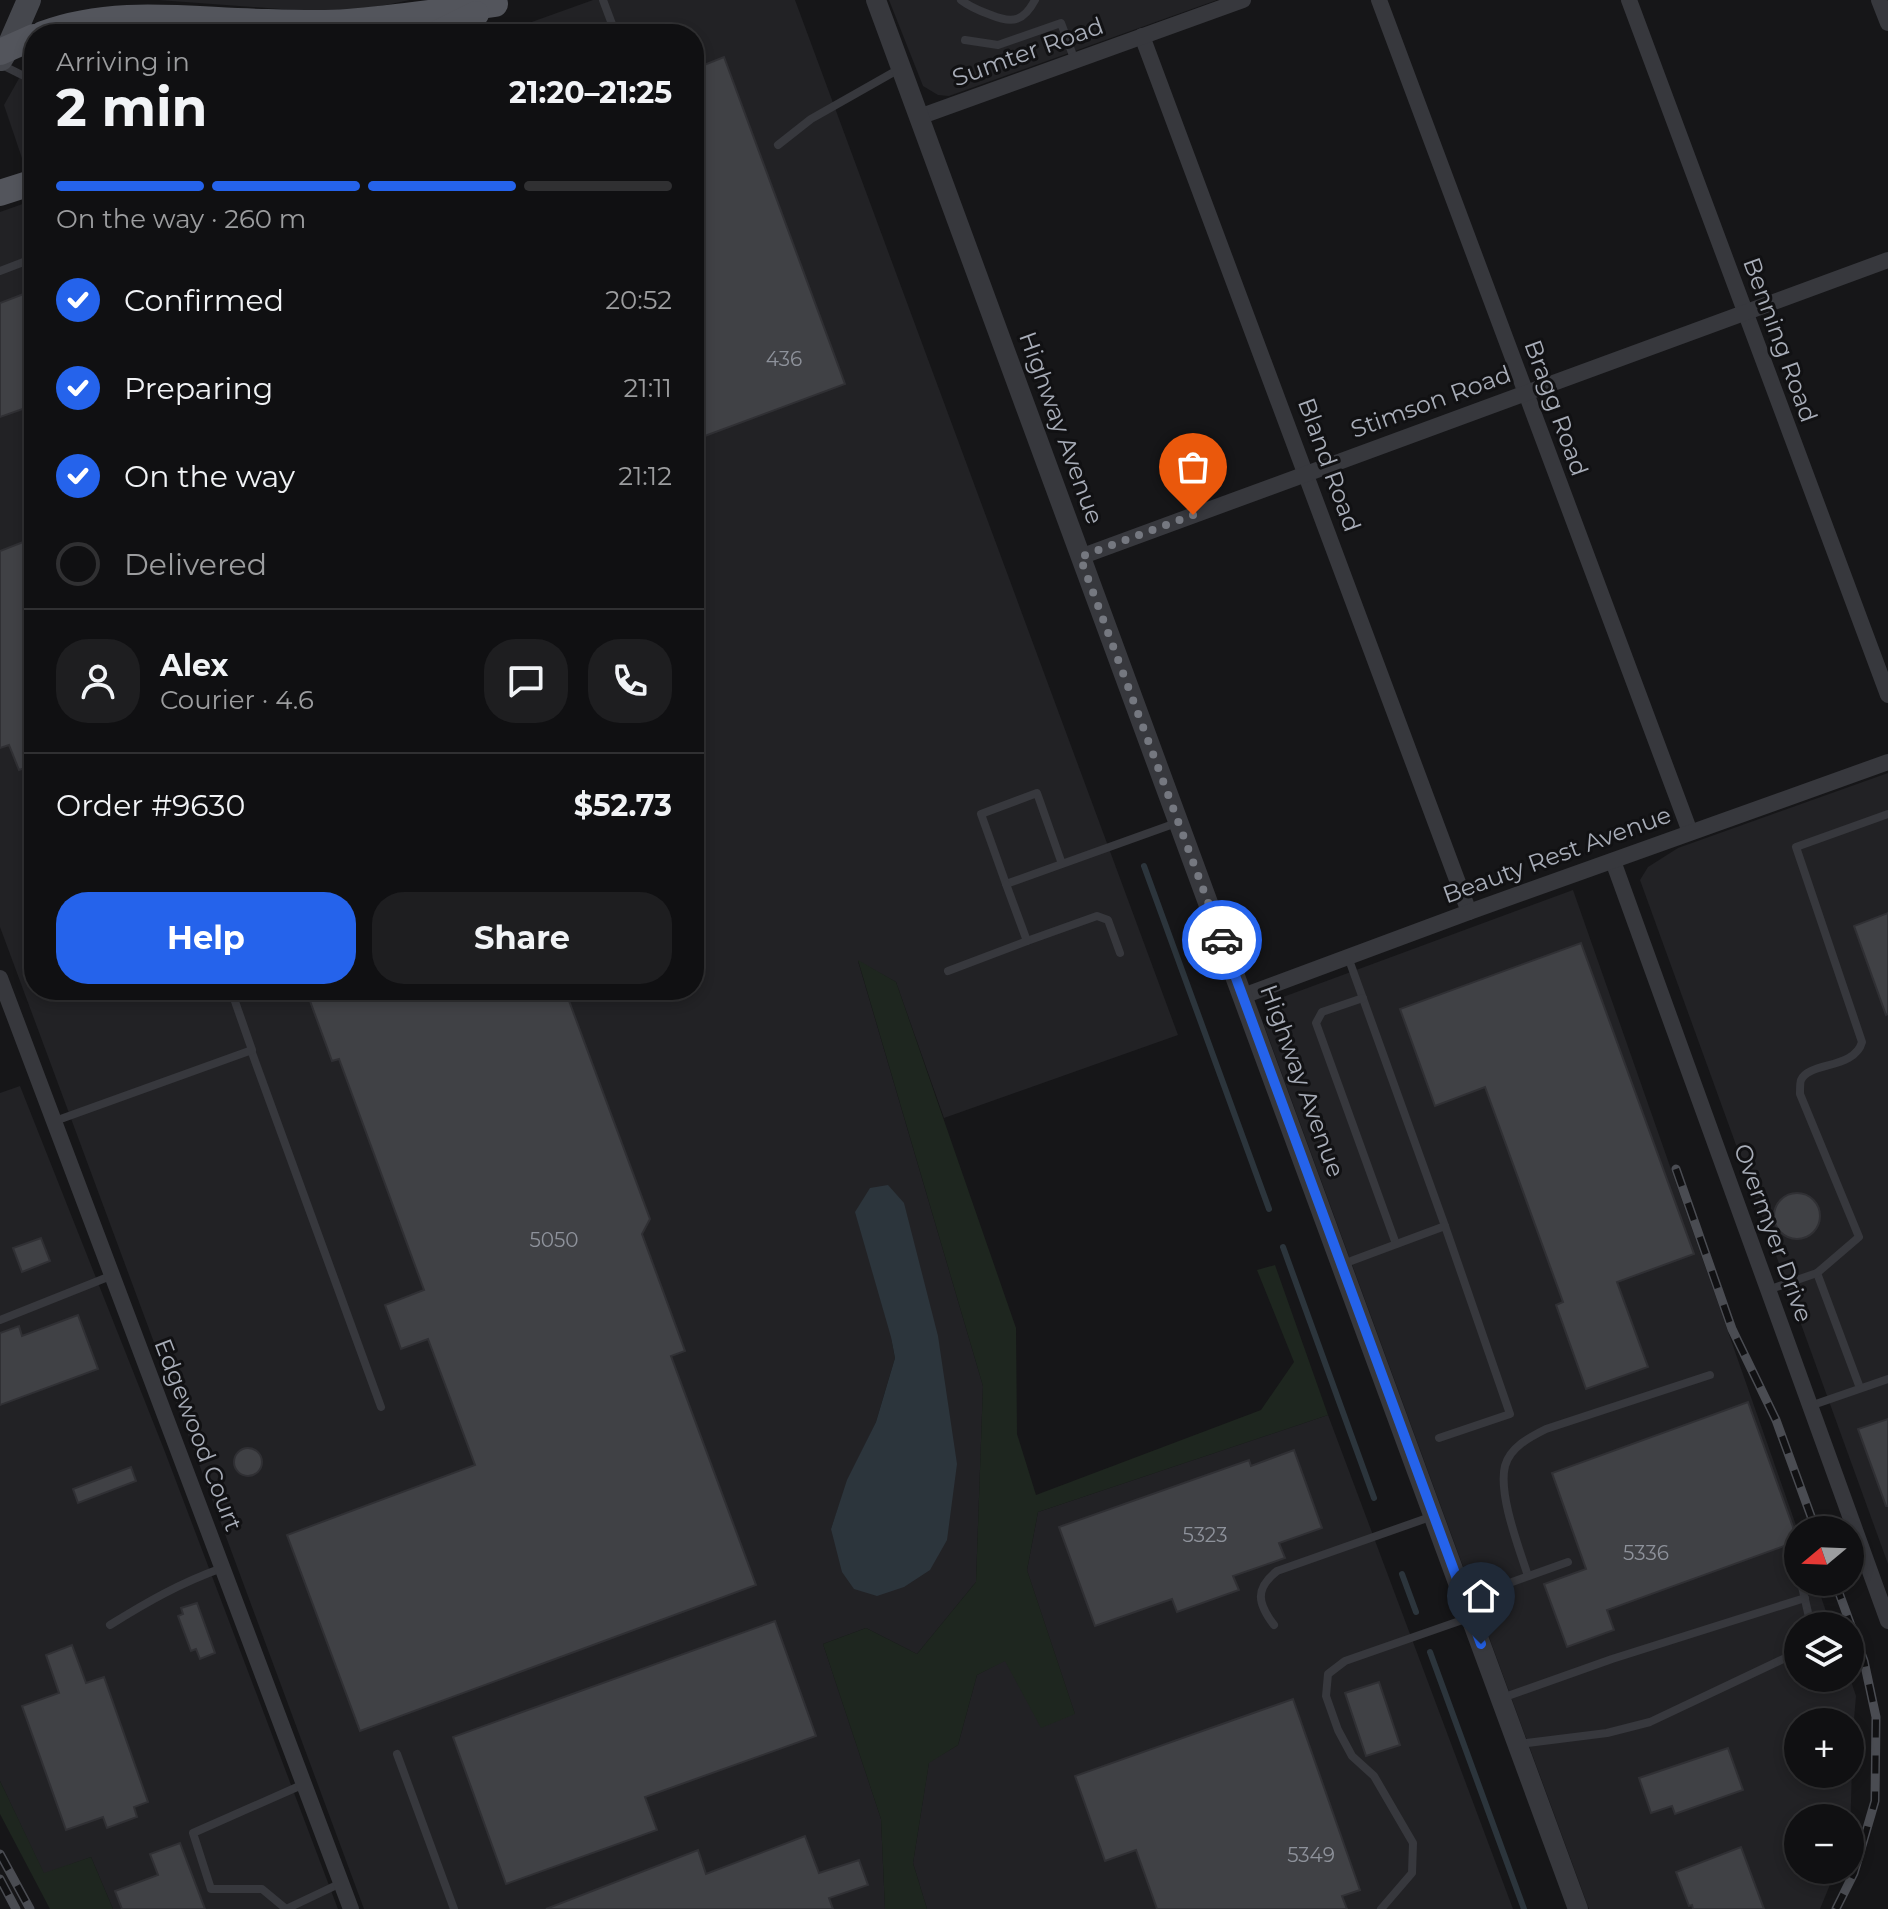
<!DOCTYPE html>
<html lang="en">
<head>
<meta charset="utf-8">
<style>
  body { margin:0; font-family:Montserrat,sans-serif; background:#1e1e20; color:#f1f3f6; height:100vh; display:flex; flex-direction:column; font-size:30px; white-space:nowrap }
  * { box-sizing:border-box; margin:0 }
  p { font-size:26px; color:#9c9d9f }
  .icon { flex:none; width:44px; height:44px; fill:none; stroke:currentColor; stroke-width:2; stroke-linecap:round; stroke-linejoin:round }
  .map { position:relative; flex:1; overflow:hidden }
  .drawer { position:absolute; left:24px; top:24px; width:680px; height:976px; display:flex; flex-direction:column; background:#101012; border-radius:32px; box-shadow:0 4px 12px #0003,0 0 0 2px #303032 }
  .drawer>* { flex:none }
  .needle { width:52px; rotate:251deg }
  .controls { position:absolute; left:1784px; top:1516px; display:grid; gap:16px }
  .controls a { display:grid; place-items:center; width:80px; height:80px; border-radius:50%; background:#101012; box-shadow:0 4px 12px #0003,0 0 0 2px #303032; font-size:40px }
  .pin { position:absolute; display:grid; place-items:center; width:68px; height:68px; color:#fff; margin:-82px -34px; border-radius:50% 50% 50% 0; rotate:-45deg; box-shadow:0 0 8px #0007 }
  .pin .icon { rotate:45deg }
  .courier { position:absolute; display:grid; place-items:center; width:80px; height:80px; margin:-40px; border:6px solid #2563eb; border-radius:50%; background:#fff; color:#222; box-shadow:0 2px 10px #0007 }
  .headline em { font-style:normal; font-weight:700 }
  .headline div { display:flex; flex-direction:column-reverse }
  .headline { display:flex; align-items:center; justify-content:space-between; height:136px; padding:0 32px }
  h1 { font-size:52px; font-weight:700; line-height:60px }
  .bar { display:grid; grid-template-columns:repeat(4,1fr); gap:12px 8px; align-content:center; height:96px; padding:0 32px }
  .bar i { height:10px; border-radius:6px; background:#303032 }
  .bar .selected { background:#2563eb }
  .bar p { grid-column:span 4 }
  .line { display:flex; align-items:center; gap:20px; padding:0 32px; border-top:2px solid #303032 }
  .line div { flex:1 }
  .round { display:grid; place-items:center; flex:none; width:84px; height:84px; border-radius:32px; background:#1e1e20 }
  ol { padding:0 32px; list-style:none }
  li { display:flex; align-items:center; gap:24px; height:88px }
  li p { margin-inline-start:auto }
  li .icon { padding:8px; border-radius:50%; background:#2563eb; color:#fff; stroke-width:4 }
  li:last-child { color:#9c9d9f }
  li i { width:44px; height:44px; border:4px solid #303032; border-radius:50% }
  .primary-button { display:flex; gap:16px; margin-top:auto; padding:16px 32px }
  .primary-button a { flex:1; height:92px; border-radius:32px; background:#2563eb; color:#fff; font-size:32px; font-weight:700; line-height:92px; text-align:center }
  .primary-button a+a { background:#1e1e20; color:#f1f3f6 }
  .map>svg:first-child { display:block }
  .built { fill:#222225; fill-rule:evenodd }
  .green { fill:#1e261f }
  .water { fill:#2c353c }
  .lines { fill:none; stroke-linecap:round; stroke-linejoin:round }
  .stream { stroke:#2c353c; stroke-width:6 }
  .building { fill:#404145; stroke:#303034; stroke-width:2 }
  .service { stroke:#37383d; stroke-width:8 }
  .minor { stroke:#37383d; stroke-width:16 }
  .tertiary { stroke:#37383d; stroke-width:20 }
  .secondary { stroke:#45474d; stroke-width:24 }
  .primary { stroke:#53555c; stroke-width:26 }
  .rail-casing { stroke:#4a4c52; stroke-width:9 }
  .rail { stroke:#111113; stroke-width:6; stroke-dasharray:18; stroke-linecap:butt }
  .done { stroke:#757880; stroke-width:8; stroke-dasharray:0 14.4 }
  .route { stroke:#2563eb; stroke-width:10 }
  .labels { text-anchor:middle; stroke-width:6; stroke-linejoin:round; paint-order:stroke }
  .number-label { font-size:20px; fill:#8e929b }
  .street-label { font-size:24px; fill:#a8adb8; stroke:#111113 }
</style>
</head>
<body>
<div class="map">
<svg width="1888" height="1909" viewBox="0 0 1888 1909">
  <rect width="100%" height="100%" fill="#161618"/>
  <g class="built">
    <polygon points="158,0 410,0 386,5 346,11 294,10"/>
    <path d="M593,0h202l383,1035 -234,83 -48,-136 -38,-21 125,425 -7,196 -59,72 -51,-26 -43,16 58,175 4,90h-521l-364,-982v-715l34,-12v790h660v-956h-196zM891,1337l56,203 -116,-11 17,-49 28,-58 19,-64z"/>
    <polygon points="889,0 1217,0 949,96 938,95 923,86"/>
    <polygon points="34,52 34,173 28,176 4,105"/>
    <polygon points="1888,773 1888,1564 1640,880 1648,867 1678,848"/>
    <path d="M1573,890l225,641v51h18l15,44h-33v52h52l6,18 -3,35 -3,107v-20h-52v52h38l-16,39h-231l-325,-884 1,-14 10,-11zM1798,1722h52v52h-52z"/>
    <polygon points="20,1086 165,1452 338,1909 113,1909 91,1857 44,1874 0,1781 0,1093"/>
    <polygon points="1328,1415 1513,1909 927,1909 913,1863 929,1762 958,1745 977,1675 1005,1660 1075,1714 1027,1570 1038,1512"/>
  </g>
  <g class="green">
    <polygon points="858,960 896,982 1016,1328 1017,1434 1036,1495 1261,1410 1294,1362 1257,1270 1275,1265 1328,1415 1038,1512 1027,1570 1075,1714 1041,1728 1005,1661 977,1675 958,1745 929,1763 913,1863 927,1909 885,1909 881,1819 823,1644 866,1628 917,1654 976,1582 983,1386"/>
    <polygon points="0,1781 44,1873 91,1857 113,1909 50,1909 0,1814"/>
  </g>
  <polygon class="water" points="888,1185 904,1203 938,1336 957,1464 947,1540 930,1570 904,1587 877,1596 854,1589 842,1572 831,1529 847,1480 876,1422 895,1358 891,1337 855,1212 870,1188"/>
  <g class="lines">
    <g class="stream">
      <polyline points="1144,866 1269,1209"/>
      <polyline points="1283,1247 1374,1498"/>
      <polyline points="1402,1574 1416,1612"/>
      <polyline points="1430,1652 1524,1909"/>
    </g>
  </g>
  <g class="building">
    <polygon points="724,57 845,384 694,440 694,69"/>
    <polygon points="34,290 34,405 0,417 0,303"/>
    <polygon points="23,542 34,571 34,765 19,770 9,745 0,748 0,551"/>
    <polygon points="1888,913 1888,1014 1886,1015 1854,926"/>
    <polygon points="1581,943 1694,1254 1617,1282 1648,1367 1586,1389 1556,1305 1563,1302 1485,1087 1435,1106 1400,1009"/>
    <polygon points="306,990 565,990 650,1219 642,1234 685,1351 671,1356 756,1585 360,1731 287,1535 475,1465 428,1339 401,1349 385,1305 424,1290 339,1059 332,1061"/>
    <circle cx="1797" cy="1216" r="23"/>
    <polygon points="41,1238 50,1261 22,1272 13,1248"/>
    <polygon points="78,1315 98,1369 0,1405 0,1333 19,1326 22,1336"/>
    <polygon points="1748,1402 1798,1541 1607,1610 1614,1630 1567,1647 1544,1584 1586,1569 1552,1473"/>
    <polygon points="1888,1419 1888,1506 1886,1506 1858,1429"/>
    <circle cx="248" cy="1462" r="14"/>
    <polygon points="1294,1450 1322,1528 1279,1543 1285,1558 1233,1576 1239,1590 1177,1612 1172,1599 1095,1626 1059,1527 1249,1460 1251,1466"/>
    <polygon points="131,1467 136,1481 78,1503 73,1489"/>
    <polygon points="197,1603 215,1653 200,1659 196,1649 191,1651 178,1616 183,1614 181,1608"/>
    <polygon points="775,1621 816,1736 645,1797 657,1830 506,1884 453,1737"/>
    <polygon points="72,1645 86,1683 104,1677 148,1802 134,1807 137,1817 107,1828 103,1817 66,1830 22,1706 59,1693 46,1655"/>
    <polygon points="1379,1682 1400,1745 1366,1756 1345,1693"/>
    <polygon points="1293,1699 1360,1890 1342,1896 1347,1909 1157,1909 1136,1850 1105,1861 1075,1776"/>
    <polygon points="1728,1748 1743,1790 1675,1814 1672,1806 1651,1813 1639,1778"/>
    <polygon points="805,1836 819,1873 859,1860 868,1885 829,1898 833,1909 546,1909 698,1850 706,1874"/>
    <polygon points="180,1843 205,1909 122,1909 115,1891 158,1875 150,1854"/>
    <polygon points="1741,1847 1764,1909 1693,1909 1692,1905 1689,1906 1676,1872"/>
  </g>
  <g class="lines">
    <g class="service">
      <polyline points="603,0 615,32"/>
      <path d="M961,0c9,7 19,11 30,15 22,9 33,6 44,-15"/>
      <polyline points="965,40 998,45 1061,23 1075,61"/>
      <polyline points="0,64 24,76 34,73"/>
      <polyline points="778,145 811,119 901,68"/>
      <polyline points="0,271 34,258"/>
      <polyline points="1062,864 1037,793 981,814 1006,884 1179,822"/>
      <polyline points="1027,941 1097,916 1108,920 1120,953"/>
      <polyline points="1348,957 1445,1226"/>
      <polyline points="948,971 1027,941 1006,884"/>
      <polyline points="1363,998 1322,1012 1316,1023 1396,1244"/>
      <polyline points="251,1050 381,1407"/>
      <polyline points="55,1121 252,1050 231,990"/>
      <polyline points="1343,1264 1445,1226 1510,1414 1439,1438"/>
      <polyline points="1817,1273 1860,1388"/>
      <path d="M1768,1290l49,-17 42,-36 -59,-143c0,-3 0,-12 1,-14 7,-18 54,-11 61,-38l-66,-195 92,-33"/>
      <polyline points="0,1320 113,1275"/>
      <polyline points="1810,1406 1888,1379"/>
      <polyline points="1795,1559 1798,1571"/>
      <path d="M1528,1576c-9,-28 -30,-82 -23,-110 5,-19 25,-29 41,-37l164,-54"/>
      <polyline points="1801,1582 1811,1626"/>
      <polyline points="1465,1599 1568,1562"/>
      <path d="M110,1625c37,-23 70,-42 112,-57"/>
      <path d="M1274,1625c-16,-21 -20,-36 3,-54l156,-55"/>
      <polyline points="1502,1698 1612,1659 1805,1598"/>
      <polyline points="1519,1744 1607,1733 1650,1722 1798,1652"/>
      <polyline points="397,1754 454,1909"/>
      <polyline points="285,1908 262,1889 211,1889 193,1833 304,1784"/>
      <polyline points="286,1909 341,1883"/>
      <polyline points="1381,1909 1412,1873 1413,1843 1374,1776 1352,1756 1338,1730 1326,1696 1328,1674 1345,1661 1471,1617"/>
    </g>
    <g class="minor">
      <polyline points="1379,0 1690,832"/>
      <polyline points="1629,0 1888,695"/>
      <polyline points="1879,0 1888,23"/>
      <polyline points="1142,36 1469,912"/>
      <polyline points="919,117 1243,0"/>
      <polyline points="1080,557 1888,260"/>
      <polyline points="1613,861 1888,1621"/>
      <polyline points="0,978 351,1909"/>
      <polyline points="1243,996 1469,912 1888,762"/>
    </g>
    <polyline class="tertiary" points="876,0 1578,1909"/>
    <polyline class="secondary" points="1,59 9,46 29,0"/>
    <g class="primary">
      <path d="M43,34c73,-27 150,-13 225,-12 27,1 54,2 80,0 49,-4 98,-11 147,-18"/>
      <polyline points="436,34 476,14"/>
      <polyline points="0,52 34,37"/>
      <polyline points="0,193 34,182"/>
    </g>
    <g class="rail-casing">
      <g id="rail">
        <polyline points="1676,1169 1732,1329 1776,1420 1816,1530"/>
        <polyline points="1835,1582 1864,1661 1876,1717 1875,1801 1854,1873 1836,1909"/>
        <polyline points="0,1854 30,1909"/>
        <polyline points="0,1879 16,1909"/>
      </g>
    </g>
    <use href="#rail" class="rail"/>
  </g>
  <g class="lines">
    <polyline class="done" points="1193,515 1080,557 1222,940"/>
    <polyline class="route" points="1222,940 1481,1644"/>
  </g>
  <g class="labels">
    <g class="number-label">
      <text x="784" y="366">436</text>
      <text x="554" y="1247">5050</text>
      <text x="1205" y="1542">5323</text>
      <text x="1646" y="1560">5336</text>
      <text x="1311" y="1862">5349</text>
    </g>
    <g class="street-label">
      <text transform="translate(1028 52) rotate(-20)" y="8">Sumter Road</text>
      <text transform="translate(1780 340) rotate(70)" y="8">Benning Road</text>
      <text transform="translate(1431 402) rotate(-20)" y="8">Stimson Road</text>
      <text transform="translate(1556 408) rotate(70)" y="8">Bragg Road</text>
      <text transform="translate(1061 428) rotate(70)" y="8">Highway Avenue</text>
      <text transform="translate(1329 465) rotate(70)" y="8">Bland Road</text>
      <text transform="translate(1557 855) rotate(-20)" y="8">Beauty Rest Avenue</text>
      <text transform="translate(1302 1081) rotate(70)" y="8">Highway Avenue</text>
      <text transform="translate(1773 1233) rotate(70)" y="8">Overmyer Drive</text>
      <text transform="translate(198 1435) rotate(69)" y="8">Edgewood Court</text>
    </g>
  </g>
</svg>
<div class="controls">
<a><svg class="needle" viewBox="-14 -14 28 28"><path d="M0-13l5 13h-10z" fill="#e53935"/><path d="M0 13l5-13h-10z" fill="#9c9d9f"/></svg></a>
<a><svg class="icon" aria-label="layers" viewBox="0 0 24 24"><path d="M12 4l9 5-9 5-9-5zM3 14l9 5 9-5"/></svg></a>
<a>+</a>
<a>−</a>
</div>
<div class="pin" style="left:1193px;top:515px;background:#ea580c"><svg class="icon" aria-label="bag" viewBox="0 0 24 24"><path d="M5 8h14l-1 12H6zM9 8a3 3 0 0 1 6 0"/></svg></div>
<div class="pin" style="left:1481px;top:1644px;background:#1f2937"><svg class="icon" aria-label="home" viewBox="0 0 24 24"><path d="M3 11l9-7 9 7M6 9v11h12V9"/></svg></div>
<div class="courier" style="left:1222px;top:940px"><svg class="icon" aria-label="car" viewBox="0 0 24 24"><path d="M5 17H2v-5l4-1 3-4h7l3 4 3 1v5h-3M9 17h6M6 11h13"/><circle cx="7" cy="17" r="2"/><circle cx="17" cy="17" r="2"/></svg></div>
<section class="drawer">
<div class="headline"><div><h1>2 min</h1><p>Arriving in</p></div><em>21:20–21:25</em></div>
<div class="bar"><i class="selected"></i><i class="selected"></i><i class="selected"></i><i></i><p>On the way · 260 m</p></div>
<ol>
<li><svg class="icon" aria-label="check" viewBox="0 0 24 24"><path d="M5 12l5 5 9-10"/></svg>Confirmed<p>20:52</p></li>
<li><svg class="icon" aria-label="check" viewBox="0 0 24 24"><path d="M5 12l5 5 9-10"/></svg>Preparing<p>21:11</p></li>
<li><svg class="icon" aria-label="check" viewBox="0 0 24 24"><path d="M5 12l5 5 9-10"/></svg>On the way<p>21:12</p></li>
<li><i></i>Delivered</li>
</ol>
<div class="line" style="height:144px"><a class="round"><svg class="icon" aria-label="person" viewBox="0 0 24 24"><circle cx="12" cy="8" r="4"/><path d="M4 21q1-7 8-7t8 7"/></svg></a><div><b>Alex</b><p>Courier · 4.6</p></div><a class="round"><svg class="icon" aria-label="chat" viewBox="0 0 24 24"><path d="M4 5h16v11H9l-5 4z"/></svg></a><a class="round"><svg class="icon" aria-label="phone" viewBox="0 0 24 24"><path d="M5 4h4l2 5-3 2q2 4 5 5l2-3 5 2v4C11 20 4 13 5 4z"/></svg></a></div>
<div class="line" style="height:104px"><div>Order #9630</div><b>$52.73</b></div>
<div class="primary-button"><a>Help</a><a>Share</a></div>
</section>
</div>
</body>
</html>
